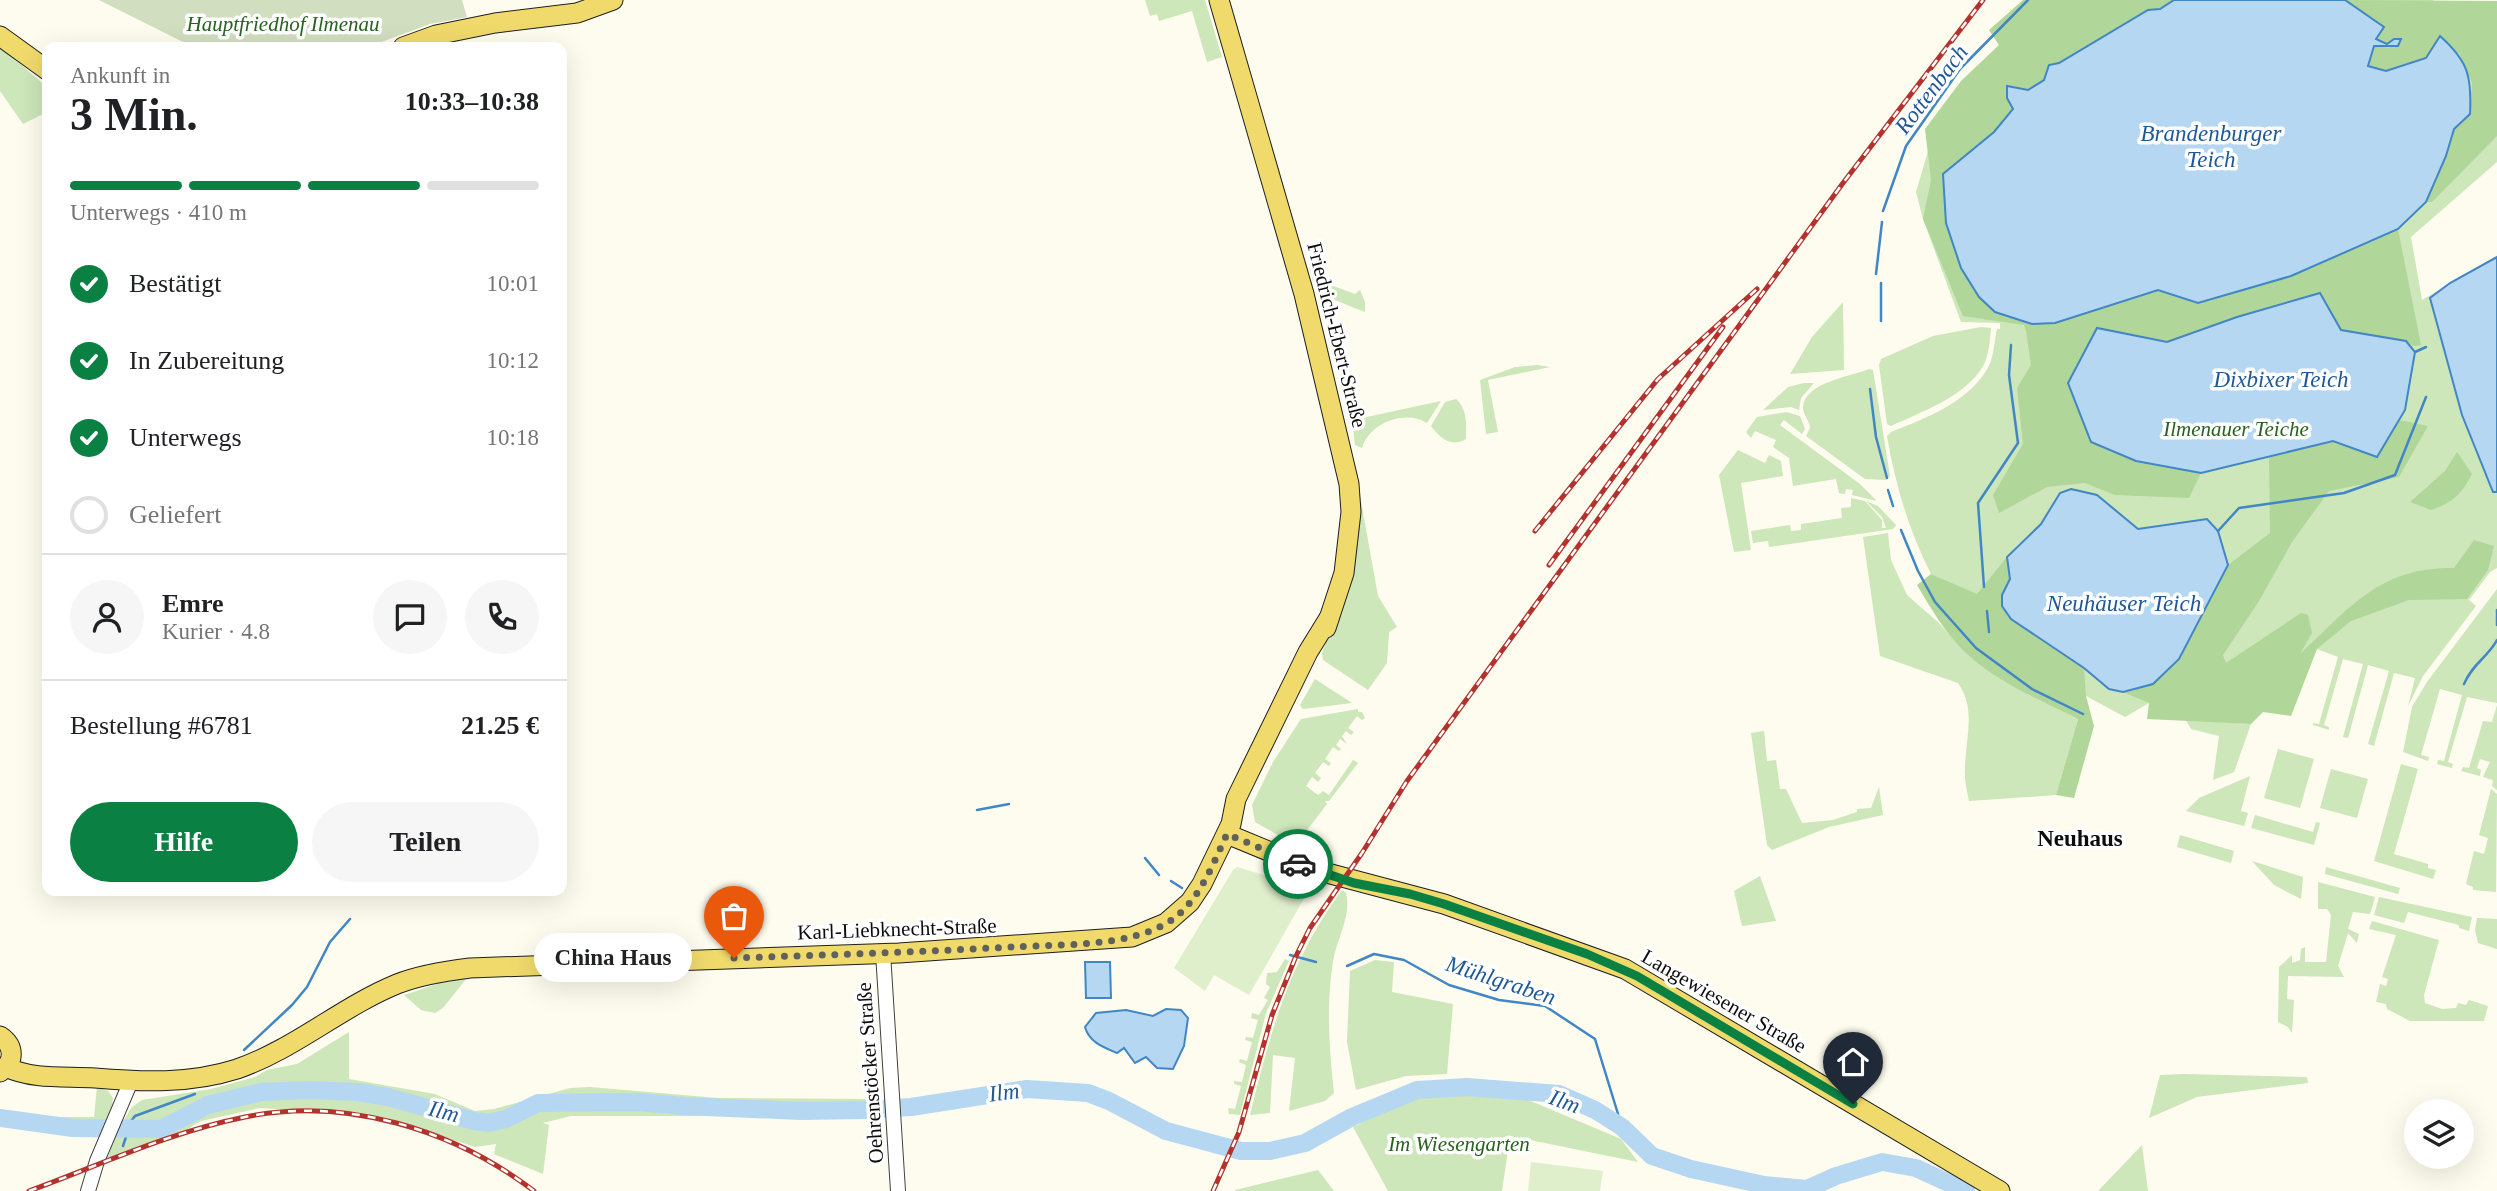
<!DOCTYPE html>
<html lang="de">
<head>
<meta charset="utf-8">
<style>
  body { margin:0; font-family:Georgia,serif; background:#f6f6f6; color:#202124; height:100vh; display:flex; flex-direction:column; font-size:26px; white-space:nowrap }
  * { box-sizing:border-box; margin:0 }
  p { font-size:23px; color:#757577 }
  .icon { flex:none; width:38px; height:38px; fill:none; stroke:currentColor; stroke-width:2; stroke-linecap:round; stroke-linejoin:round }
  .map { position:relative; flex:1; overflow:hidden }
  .sheet { position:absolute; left:42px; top:42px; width:525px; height:854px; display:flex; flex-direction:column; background:#fff; border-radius:14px; box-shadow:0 7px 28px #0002 }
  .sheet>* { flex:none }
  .buttons { position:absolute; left:2404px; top:1099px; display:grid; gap:14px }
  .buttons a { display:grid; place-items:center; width:70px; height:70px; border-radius:50%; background:#fff; box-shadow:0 7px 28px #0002; font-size:35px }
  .pin { position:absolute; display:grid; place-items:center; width:60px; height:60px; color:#fff; margin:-72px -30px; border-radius:50% 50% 50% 0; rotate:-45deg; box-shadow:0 0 7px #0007 }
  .pin .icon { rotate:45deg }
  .courier { position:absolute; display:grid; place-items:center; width:70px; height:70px; margin:-35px; border:5px solid #0b8043; border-radius:50%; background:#fff; color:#222; box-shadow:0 2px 9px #0007 }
  .bubble { position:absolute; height:49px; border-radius:24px; background:#fff; box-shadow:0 7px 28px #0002; font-size:23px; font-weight:700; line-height:49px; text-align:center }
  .head em { font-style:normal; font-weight:700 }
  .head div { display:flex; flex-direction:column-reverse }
  .head { display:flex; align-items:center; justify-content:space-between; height:119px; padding:0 28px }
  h1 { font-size:46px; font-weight:700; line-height:52px }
  .bar { display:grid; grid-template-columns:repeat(4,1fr); gap:10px 7px; align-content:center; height:84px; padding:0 28px }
  .bar i { height:9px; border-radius:5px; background:#e0e0e0 }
  .bar .selected { background:#0b8043 }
  .bar p { grid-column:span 4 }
  .line { display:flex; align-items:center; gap:18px; padding:0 28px; border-top:2px solid #e0e0e0 }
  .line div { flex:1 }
  .round { display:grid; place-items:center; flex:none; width:74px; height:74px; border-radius:37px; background:#f6f6f6 }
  ol { padding:0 28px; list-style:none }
  li { display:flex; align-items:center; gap:21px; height:77px }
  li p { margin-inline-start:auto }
  li .icon { padding:7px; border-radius:50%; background:#0b8043; color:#fff; stroke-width:4 }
  li:last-child { color:#757577 }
  li i { width:38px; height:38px; border:4px solid #e0e0e0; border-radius:50% }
  .button { display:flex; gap:14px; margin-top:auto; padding:14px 28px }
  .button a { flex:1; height:80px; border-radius:42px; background:#0b8043; color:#fff; font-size:28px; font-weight:700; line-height:80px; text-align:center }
  .button a+a { background:#f6f6f6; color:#202124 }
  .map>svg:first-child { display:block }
  .green { fill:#cde6ba }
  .forest { fill:#b0d69a }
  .cemetery { fill:#d2dec0 }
  .pitch { fill:#dfeecb }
  .water { fill:#b5d7f2; stroke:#4186c5; stroke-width:2 }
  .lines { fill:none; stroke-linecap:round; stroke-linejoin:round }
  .stream { stroke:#4186c5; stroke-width:2.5 }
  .river { stroke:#b5d7f2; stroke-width:18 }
  .minor-casing { stroke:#404040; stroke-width:16 }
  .major-casing { stroke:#1e1e1e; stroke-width:21 }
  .minor { stroke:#fff; stroke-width:14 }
  .major { stroke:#f0da6c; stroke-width:19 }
  .rail-casing { stroke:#b4322d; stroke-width:5 }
  .rail { stroke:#fff; stroke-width:2.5; stroke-dasharray:8; stroke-linecap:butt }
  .done { stroke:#61615c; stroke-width:7; stroke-dasharray:0 12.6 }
  .route { stroke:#0b8043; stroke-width:9 }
  .labels { text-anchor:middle; stroke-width:7; stroke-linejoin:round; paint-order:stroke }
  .park-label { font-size:21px; font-style:italic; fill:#296121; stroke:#fff }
  .street-label { font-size:21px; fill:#0d0d0d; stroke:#fff }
  .water-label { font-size:23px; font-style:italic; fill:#1e5897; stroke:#fff }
  .neighbourhood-label { font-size:23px; font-weight:bold; fill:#0d0d0d; stroke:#fff }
</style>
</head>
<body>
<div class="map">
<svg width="2497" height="1191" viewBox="0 0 2497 1191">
  <rect width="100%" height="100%" fill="#fefcee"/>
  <g class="green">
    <polygon points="1145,0 1205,0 1222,57 1207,62 1192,11 1159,21 1157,14 1150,16"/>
    <path d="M2103,0h330l64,50v112l-86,75 11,63 75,-44v312l-7,4 -21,28 7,6 -53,70 -15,30 7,-28 -21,-5 -20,73 -6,-2 21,-73 -21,-6 -20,73 -5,-1 20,-73 -20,-5 -19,66 5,2v3l-16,-5v-2l6,1 19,-67 -21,-8 -168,54 -24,14 -39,-21 -109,-101 -46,-21c-22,-43 -36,-90 -44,-138l4,-4c33,-13 75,-29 95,-61 8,-11 8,-29 11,-42h3v-6l-39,-1 -38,-103 -7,-27 15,-51z"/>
    <polygon points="0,47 47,87 47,112 23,124 0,91"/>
    <polygon points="1311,266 1316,269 1313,271 1315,276 1322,274 1320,281 1355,294 1360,290 1365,302 1365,312 1317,293 1309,268"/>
    <polygon points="1843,302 1844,370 1790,374 1812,337"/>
    <path d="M1981,327l10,1c-1,12 -2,28 -8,38 -18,31 -62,46 -92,60l-4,-2 -8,-59 2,-6 52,-23z"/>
    <polygon points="1537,365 1550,367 1488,380 1498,432 1486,434 1480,380 1515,367"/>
    <path d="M1869,369l4,1 17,106 -4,4 -21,-1 -59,-43 4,-8c-1,-9 -7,-13 -7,-21 2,-25 47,-30 66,-38z"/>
    <polygon points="1804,383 1814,383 1801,398 1799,410 1791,407 1763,410 1788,387"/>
    <path d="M1456,399c12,11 10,26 10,40 -15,9 -26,-1 -35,-13l14,-24z"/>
    <path d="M1441,401l-14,22c-22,-14 -58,0 -65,25l-7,-3 -2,-17 9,-10z"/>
    <polygon points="1786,412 1800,416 1805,429 1802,434 1784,420 1780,425 1860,484 1877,501 1852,495 1853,490 1846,489 1845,494 1839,493 1836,479 1793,486 1789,458 1773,447 1776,440 1755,431 1751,438 1746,432 1757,417"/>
    <polygon points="1738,450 1765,463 1769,455 1781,461 1783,476 1741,483 1751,550 1734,552 1719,475"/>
    <polygon points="1357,479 1378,596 1397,627 1389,632 1387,663 1368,690 1323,660 1322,653 1350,574"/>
    <polygon points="1851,498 1865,501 1882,520 1882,528 1886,528 1882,517 1866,501 1878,506 1896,525 1893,529 1769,547 1768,541 1753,543 1751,531 1790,525 1791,531 1801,530 1801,524 1842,518 1841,508 1851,507"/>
    <path d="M1888,533l3,27 16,35 33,29 19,22 70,49 49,24 -22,76 -87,6c-2,-10 -5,-22 -4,-32 0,-30 12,-59 -7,-86l-78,-27 -17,-119z"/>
    <polygon points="2497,589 2497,703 2467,697 2448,762 2453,764 2452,768 2437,764 2438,760 2444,761 2462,695 2440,689 2421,755 2429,757 2428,761 2403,752 2412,707 2427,682"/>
    <polygon points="1315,679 1352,703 1303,709 1300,705"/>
    <polygon points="2497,705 2497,790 2492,786 2493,780 2483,777 2490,762 2480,759 2477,768 2481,770 2480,776 2461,771 2463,767 2469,768 2483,721 2492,722"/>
    <polygon points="1358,709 1358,712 1362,712 1365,718 1362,720 1357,716 1348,728 1354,732 1351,735 1346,731 1342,736 1347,744 1340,739 1336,745 1341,749 1339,751 1333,747 1325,759 1331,763 1329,766 1323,762 1315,773 1321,778 1318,782 1312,777 1306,786 1318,795 1323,791 1329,795 1353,760 1347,756 1358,763 1329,801 1325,801 1327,804 1301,838 1285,839 1255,822 1252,805 1273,762 1301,719"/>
    <polygon points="2186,720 2251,724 2234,772 2213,780 2219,736 2191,729"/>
    <polygon points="1764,731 1767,761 1776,760 1780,789 1786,789 1802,823 1833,820 1857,812 1857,809 1871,808 1879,787 1883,815 1829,827 1772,850 1767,845 1751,733"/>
    <polygon points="2278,749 2314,759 2300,808 2264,798"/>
    <polygon points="2401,764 2418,769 2394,854 2428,864 2428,868 2436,870 2433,879 2374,861"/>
    <polygon points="2331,769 2368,779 2357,818 2320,808"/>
    <polygon points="2250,776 2241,811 2248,813 2244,826 2186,811 2199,798"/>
    <polygon points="2491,789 2497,794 2496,892 2473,890 2473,887 2466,884 2474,851 2484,854 2488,838 2479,835"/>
    <polygon points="2255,815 2313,832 2316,822 2320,823 2314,845 2251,828"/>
    <polygon points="2180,835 2234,851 2231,863 2177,847"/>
    <polygon points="2252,861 2303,877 2301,899 2274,885"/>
    <polygon points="2326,867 2400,888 2398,894 2325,874"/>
    <polygon points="1760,876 1776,921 1742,926 1734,891"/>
    <polygon points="2318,882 2375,897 2370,914 2353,912 2348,929 2359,934 2357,943 2348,933 2338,966 2344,977 2288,976 2287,999 2294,1000 2292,1033 2288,1027 2278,1022 2279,967 2292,955 2292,963 2300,960 2301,949 2305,947 2305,962 2326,962 2331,915 2327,909 2318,909"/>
    <path d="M1342,890l4,3c6,22 -9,45 -13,68 -7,44 -4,88 1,132l-9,8 -36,10 6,-53 -22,-3 -3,58 -20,2c21,-85 39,-153 92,-225z"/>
    <polygon points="2379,897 2472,917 2469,931 2459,928 2459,925 2408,912 2404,923 2374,915"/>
    <polygon points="2477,918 2497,919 2497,949 2478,943 2475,930"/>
    <polygon points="2372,921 2439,940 2424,995 2425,1003 2442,1009 2456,1008 2458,1003 2466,1005 2469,1000 2488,1006 2484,1021 2410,1021 2387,1009 2386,1004 2376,1002 2380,984 2386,986 2388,979 2382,977 2396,935 2369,929"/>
    <polygon points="1285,959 1289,961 1266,1013 1240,1115 1229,1114 1228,1108 1235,1109 1241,1086 1234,1084 1234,1081 1242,1082 1246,1065 1239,1062 1240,1059 1247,1061 1252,1042 1245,1040 1246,1037 1253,1038 1258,1020 1251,1018 1252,1013 1259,1015 1268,1000 1264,998 1270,987 1266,984 1267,973 1277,972"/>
    <polygon points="1375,960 1394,962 1392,992 1453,1004 1447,1074 1406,1076 1356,1090 1347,1042 1350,971"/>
    <polygon points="466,979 443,1008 435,1013 421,1010 404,995 440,983"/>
    <polygon points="349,1032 349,1079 435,1094 475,1111 494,1109 570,1088 590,1087 718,1098 873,1099 873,1105 880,1105 880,1116 571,1116 543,1123 549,1125 543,1174 494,1154 496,1144 475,1147 413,1127 357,1114 260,1108 201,1121 178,1135 106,1162 118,1129 132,1107 142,1100 211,1089 255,1077 267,1070 297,1064"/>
    <polygon points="2183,1074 2307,1077 2308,1083 2197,1097 2149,1118 2160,1075"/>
    <polygon points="97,1087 108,1091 113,1098 111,1113 102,1134 50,1132 0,1123 0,1111 33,1117 94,1117"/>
    <polygon points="1471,1094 1526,1099 1621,1139 1638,1162 1510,1136 1502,1191 1388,1191 1353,1127 1416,1096"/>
    <polygon points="2142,1145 2148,1191 2098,1191"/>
    <polygon points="1318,1170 1334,1191 1235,1191 1235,1190"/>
  </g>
  <g class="forest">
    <polygon points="2023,0 2174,0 2160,9 2147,10 2059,63 2049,65 2044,80 2028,90 1994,132 1944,174 1995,312 2032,324 2055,323 2158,290 2198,303 2291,276 2398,229 2421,345 2413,346 2406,341 2237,317 2167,342 2097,328 2136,461 2201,473 2189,498 2115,495 2085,483 2047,487 1999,513 1993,495 2023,444 2017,388 2031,365 2026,331 2024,325 1963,316 1923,219 1931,180 1925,129 1961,81 1999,45 1989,30"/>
    <polygon points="2345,0 2497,1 2497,136 2432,202 2426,202 2446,156 2454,129 2470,114 2472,83 2459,53 2426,59 2386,71 2368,66 2375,45 2389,48 2387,44 2375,38 2383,26"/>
    <path d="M2399,420l29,6 -29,51 -70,14 -37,51 -33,59 -36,54 3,8 75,-50 7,2 4,18 -12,21c50,-46 79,-87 154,-86l20,-28 20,6 -6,24 -21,29 -58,1 -58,21 -34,28 -26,67 -28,-4 -12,12 -104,-5 2,-16 -26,-11 30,-8 26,-25 49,-94 42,-32 -1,-78 64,-14 44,16z"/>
    <path d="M2457,452l15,22c-10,20 -20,29 -41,36l-21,-8 35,-31z"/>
    <path d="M2007,557l3,22 29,60 45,29 2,28 8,30 -20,72 -18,-3 22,-76c-41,-20 -90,-41 -121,-75 -16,-18 -28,-39 -40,-59l14,-11 46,20z"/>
  </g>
  <polygon class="cemetery" points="99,0 462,0 467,17 430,24 368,47 193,47"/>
  <g class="pitch">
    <polygon points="1237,867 1270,877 1306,895 1249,995 1214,975 1205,991 1174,968 1233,870"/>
    <polygon points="1531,1162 1603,1171 1600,1191 1528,1191"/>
  </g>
  <g class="water">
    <path d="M2174,0h171l39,27 -8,12 11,5 7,-5h7l-3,7h-24l-6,20 18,5 40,-13 14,-22c28,25 32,40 30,78l-16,15 -8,27 -20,46 -28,27 -107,47 -93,27 -40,-13 -103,33 -23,1 -37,-12 -16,-15 -18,-29 -15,-45 -3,-49 51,-42 19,-23 -6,-11v-12l21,4 16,-10 5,-15 10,-2 89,-53 12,-1z"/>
    <polygon points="2497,257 2497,492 2493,492 2462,415 2430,298 2450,283"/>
    <polygon points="2320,293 2341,330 2406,341 2415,352 2405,410 2377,457 2333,441 2201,473 2136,461 2091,442 2068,383 2097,328 2167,342 2237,317"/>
    <polygon points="2071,489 2097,495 2138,529 2207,519 2218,531 2228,565 2179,659 2153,684 2123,692 2109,689 2084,668 2011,619 2002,606 2002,595 2010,579 2007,557 2041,524 2060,493"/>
    <polygon points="1085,962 1110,962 1111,998 1086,998"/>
    <path d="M1166,1009l15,1 7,8 -4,28 -11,23 -16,-1 -11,-11 -11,6 -11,-15 -7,5c-14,-6 -28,-11 -32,-26l11,-14 30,-3 27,6z"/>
  </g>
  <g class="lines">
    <g class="stream">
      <polyline points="1883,211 1906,146 1960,69 2028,0"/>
      <polyline points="1876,274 1882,222"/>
      <polyline points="1881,321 1881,283"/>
      <polyline points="2415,352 2426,347"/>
      <polyline points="1870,389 1876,437 1887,478"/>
      <polyline points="1888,490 1893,506"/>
      <polyline points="1901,530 1918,571 1935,602 1976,648 2032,689 2083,714"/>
      <polyline points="2218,531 2239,508 2344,493 2395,475 2426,397"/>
      <polyline points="1984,587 1978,503 2018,443 2009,375 2011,345"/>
      <polyline points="2497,610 2497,625"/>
      <polyline points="1987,611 1989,632"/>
      <path d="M2464,684c9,-21 24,-27 33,-44"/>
      <polyline points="977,810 1009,804"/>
      <polyline points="1145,858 1159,875"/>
      <polyline points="1171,881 1182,888"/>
      <polyline points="1290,955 1316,962"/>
      <polyline points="1347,966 1374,954 1404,960 1449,985 1499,1000 1545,1006 1595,1039 1622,1127"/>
      <polyline points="244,1050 292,1005 307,987 330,942 350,919"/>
      <polyline points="125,1129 135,1116 195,1094"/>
      <polyline points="123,1146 129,1128"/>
    </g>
    <polyline class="river" points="0,1118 73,1128 161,1129 208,1105 261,1092 310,1090 358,1092 388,1097 474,1121 489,1123 506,1119 538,1103 640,1102 683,1106 801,1111 864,1110 911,1107 1027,1089 1088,1093 1109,1101 1166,1131 1241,1151 1270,1151 1305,1143 1352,1117 1417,1090 1467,1087 1559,1094 1595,1110 1622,1127 1652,1156 1691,1169 1764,1185 1807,1189 1836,1176 1882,1162 1916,1168 1966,1191"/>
    <g class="minor-casing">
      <g id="minor">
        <polyline points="883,953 898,1191"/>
        <polyline points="88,1191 97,1161 131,1081"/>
      </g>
    </g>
    <g class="major-casing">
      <g id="major">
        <polyline points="1219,0 1304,294 1349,484 1351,512 1344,573 1326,628"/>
        <polyline points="0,36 47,70"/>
        <polyline points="403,47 436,35 495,23 577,13 613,0"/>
        <polyline points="1227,834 1312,869 1444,904 1625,969 2000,1191"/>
        <path d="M0,1036c15,10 15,26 0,36"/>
        <path d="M6,1067c27,13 60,9 89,11 48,4 95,6 142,-9 58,-20 104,-62 160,-85 23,-9 48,-13 73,-16l429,-15 233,-16 34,-14 24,-21 12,-18 29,-60 5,-25 72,-147 21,-34"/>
      </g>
    </g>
    <use href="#minor" class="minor"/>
    <use href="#major" class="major"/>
    <g class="rail-casing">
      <g id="rail">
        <polyline points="1535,531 1658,379 1757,289"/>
        <polyline points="1549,565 1723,327"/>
        <path d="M29,1191c71,-26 141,-59 216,-74 101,-21 209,13 289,74"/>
        <polyline points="1213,1191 1239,1132 1272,1015 1296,956 1310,928 1362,853 1407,781 1843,183 1983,0"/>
      </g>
    </g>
    <use href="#rail" class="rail"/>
  </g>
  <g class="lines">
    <path class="done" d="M734,958c93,-3 185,-6 278,-11 47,-3 121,1 161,-28 27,-20 40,-55 54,-85l71,30"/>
    <polyline class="route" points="1298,864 1354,883 1410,894 1444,904 1587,954 1637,976 1853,1104"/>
  </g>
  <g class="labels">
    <g class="park-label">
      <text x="283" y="31">Hauptfriedhof Ilmenau</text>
      <text x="2236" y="436">Ilmenauer Teiche</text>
      <text x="1459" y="1151">Im Wiesengarten</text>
    </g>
    <g class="street-label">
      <text transform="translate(1337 335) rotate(76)" y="7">Friedrich-Ebert-Straße</text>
      <text transform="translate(897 929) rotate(-2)" y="7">Karl-Liebknecht-Straße</text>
      <text transform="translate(1724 1001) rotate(30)" y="7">Langewiesener Straße</text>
      <text transform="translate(870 1073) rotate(-94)" y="7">Oehrenstöcker Straße</text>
    </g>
    <g class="water-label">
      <text transform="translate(1931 89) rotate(-53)" y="8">Rottenbach</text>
      <text x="2211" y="141">Brandenburger<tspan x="2211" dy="26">Teich</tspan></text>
      <text x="2281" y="387">Dixbixer Teich</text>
      <text x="2124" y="611">Neuhäuser Teich</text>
      <text transform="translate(1501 980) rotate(18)" y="8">Mühlgraben</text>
      <text transform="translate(1004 1092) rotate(-7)" y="8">Ilm</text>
      <text transform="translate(1565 1101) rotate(20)" y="8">Ilm</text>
      <text transform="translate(444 1111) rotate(14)" y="8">Ilm</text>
    </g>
    <g class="neighbourhood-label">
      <text x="2080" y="846">Neuhaus</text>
    </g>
  </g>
</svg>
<div class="buttons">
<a><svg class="icon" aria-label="layers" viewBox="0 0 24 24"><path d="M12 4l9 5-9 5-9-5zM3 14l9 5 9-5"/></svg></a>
</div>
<div class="pin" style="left:734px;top:958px;background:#ea580c"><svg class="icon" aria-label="bag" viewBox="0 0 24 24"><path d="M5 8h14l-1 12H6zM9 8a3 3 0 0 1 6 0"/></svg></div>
<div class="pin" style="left:1853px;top:1104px;background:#1f2937"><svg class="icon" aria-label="home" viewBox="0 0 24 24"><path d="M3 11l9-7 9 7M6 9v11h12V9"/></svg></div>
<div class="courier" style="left:1298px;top:864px"><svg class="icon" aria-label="car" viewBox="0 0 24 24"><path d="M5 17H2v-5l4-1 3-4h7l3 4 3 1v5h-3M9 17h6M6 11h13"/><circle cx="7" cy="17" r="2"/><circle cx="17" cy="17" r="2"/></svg></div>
<div class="bubble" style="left:534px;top:933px;width:158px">China Haus</div>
<section class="sheet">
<div class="head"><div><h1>3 Min.</h1><p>Ankunft in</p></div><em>10:33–10:38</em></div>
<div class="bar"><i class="selected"></i><i class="selected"></i><i class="selected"></i><i></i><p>Unterwegs · 410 m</p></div>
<ol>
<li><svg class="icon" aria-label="check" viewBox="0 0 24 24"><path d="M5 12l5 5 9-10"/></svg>Bestätigt<p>10:01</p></li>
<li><svg class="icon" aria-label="check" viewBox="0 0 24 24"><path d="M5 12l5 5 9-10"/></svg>In Zubereitung<p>10:12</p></li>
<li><svg class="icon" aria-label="check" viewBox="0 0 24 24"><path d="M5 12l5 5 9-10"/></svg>Unterwegs<p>10:18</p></li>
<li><i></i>Geliefert</li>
</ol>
<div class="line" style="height:126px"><a class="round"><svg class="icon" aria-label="person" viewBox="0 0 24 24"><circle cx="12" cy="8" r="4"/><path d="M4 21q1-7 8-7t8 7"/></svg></a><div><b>Emre</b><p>Kurier · 4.8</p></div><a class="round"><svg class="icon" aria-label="chat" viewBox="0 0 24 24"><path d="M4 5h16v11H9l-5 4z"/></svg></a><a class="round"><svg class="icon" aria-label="phone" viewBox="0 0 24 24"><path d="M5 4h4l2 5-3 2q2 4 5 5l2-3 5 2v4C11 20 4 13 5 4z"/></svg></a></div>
<div class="line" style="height:91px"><div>Bestellung #6781</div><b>21.25 €</b></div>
<div class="button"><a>Hilfe</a><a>Teilen</a></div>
</section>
</div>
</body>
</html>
